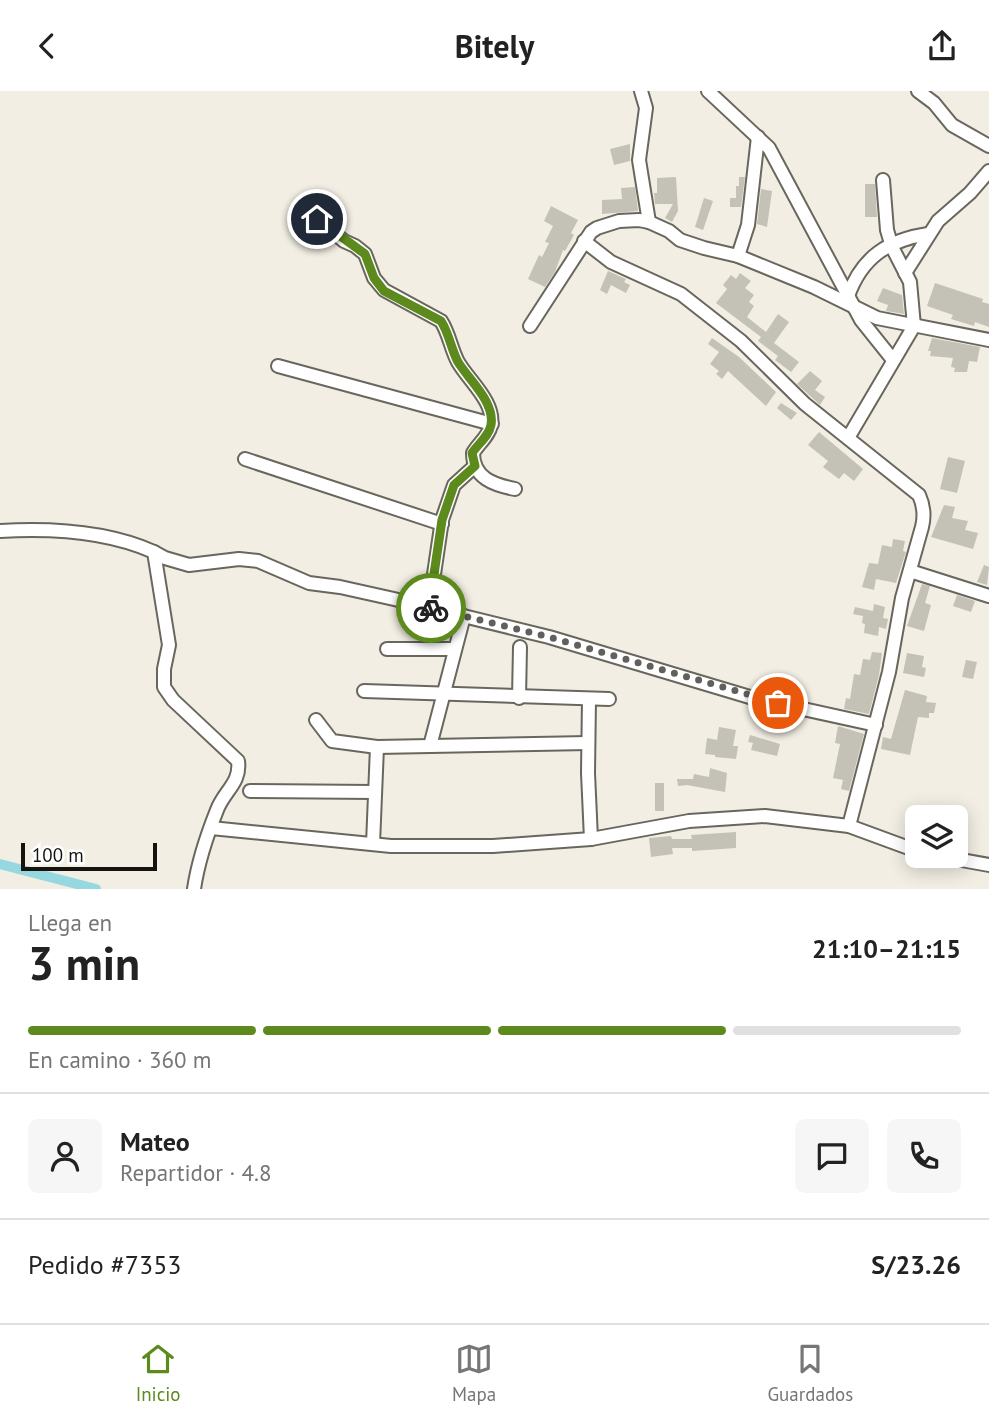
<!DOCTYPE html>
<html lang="es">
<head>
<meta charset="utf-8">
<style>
  body { margin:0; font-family:"PT Sans",sans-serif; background:#f6f6f6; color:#222; height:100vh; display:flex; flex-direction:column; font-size:26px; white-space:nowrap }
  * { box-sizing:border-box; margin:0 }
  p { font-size:23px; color:#767676 }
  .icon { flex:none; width:38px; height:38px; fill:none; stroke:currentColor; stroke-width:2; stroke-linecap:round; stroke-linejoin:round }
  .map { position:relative; height:798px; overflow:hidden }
  .panel { display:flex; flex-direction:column; background:#fff; flex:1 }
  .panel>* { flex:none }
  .fabs { position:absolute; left:905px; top:714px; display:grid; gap:14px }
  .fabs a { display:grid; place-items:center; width:63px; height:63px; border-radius:10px; background:#fff; box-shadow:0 4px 18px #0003; font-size:35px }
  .scale { position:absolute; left:21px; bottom:18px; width:136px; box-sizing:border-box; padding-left:7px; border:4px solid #151310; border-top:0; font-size:19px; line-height:24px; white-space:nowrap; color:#151310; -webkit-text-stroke:5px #fff; paint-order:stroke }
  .pin { position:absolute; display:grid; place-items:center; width:60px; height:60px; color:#fff; margin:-30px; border:4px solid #fff; border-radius:50%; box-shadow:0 2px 7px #0007 }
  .courier { position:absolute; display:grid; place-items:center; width:70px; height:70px; margin:-35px; border:5px solid #5c8a1c; border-radius:50%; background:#fff; color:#222; box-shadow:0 2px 9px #0007 }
  .summary em { font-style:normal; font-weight:700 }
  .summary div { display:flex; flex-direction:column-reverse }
  .summary { display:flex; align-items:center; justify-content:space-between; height:119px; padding:0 28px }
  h1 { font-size:46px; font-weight:700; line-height:52px }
  .bar { display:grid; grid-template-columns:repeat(4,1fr); gap:10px 7px; align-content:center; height:84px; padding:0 28px }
  .bar i { height:9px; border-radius:5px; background:#e0e0e0 }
  .bar .active { background:#5c8a1c }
  .bar p { grid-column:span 4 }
  .line { display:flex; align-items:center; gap:18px; padding:0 28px; border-top:2px solid #e0e0e0 }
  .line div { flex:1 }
  .round { display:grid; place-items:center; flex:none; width:74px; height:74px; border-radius:10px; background:#f6f6f6 }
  header { display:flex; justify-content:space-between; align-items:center; height:91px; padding:0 28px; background:#fff; font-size:32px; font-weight:700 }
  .tab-bar { display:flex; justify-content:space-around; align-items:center; height:98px; border-top:2px solid #e0e0e0; background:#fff; font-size:19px; color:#767676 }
  .tab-bar a { display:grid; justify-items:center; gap:4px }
  .tab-bar .active { color:#5c8a1c }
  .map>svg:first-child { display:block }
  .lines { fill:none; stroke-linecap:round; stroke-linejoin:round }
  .canal { stroke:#96d8e0; stroke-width:10 }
  .building { fill:#c4c1b7 }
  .minor-casing { stroke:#69665d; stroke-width:16 }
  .minor { stroke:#fff; stroke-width:12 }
  .done { stroke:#62605a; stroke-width:7; stroke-dasharray:0 12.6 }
  .route { stroke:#5c8a1c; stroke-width:9 }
</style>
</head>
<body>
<header><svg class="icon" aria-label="back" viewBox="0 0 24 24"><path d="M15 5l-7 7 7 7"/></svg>Bitely<svg class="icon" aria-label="share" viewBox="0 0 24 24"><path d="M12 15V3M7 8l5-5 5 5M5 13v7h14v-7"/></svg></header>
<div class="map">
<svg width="989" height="798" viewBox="0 0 989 798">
  <rect width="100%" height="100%" fill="#f2eee4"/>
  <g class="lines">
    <polyline class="canal" points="0,773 96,798"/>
  </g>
  <g class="building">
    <polygon points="630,53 630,70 614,74 610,58"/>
    <polygon points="676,86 678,120 672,131 665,127 673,113 655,113 654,102 657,102 657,87"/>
    <polygon points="739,86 745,86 741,116 730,116 730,107 736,107 736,95 739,95"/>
    <polygon points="865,93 875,93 877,126 865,126"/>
    <polygon points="635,96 638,120 602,123 602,109 622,108 621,97"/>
    <polygon points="761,98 772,100 767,136 757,133"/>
    <polygon points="704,107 713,110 703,139 695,136"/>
    <polygon points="551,115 578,129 571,142 574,144 565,160 563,159 555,181 545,196 528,188 539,164 542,166 549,152 545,151 553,135 544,130"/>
    <polygon points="608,180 626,188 624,191 630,194 626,202 611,194 607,203 600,199"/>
    <polygon points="740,182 751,190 745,197 754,204 749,211 754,215 747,226 766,241 778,223 789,231 774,252 799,271 791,281 775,269 778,265 758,250 761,246 716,212 727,198 723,194 731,184 736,188"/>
    <polygon points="935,192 983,208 982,211 989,213 989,236 975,231 974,235 951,228 953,224 927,215"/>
    <polygon points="883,197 902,204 904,223 886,220 888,214 877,210"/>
    <polygon points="712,247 739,266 776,301 766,315 728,280 722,288 716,283 719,280 710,273 719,261 708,253"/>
    <polygon points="932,247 980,256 977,271 969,270 967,281 954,281 955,277 951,276 953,267 930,265 931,260 928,260"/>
    <polygon points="810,280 822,290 815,299 825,306 820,314 797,293"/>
    <polygon points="781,312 797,322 791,329 777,317"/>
    <polygon points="819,341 863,378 854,390 844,382 839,388 823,376 828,370 808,354"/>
    <polygon points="948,366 965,370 957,402 940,398"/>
    <polygon points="944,414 955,416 952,427 968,430 965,439 978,442 973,458 931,446"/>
    <polygon points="893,448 905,450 903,460 906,461 896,492 876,488 874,499 862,496 869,472 878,473 882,454 892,456"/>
    <polygon points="984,474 989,476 987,494 977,491"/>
    <polygon points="922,493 930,495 925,512 931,514 924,540 907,535"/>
    <polygon points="957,504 975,510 971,521 953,515"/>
    <polygon points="874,513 885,516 883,527 888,528 886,538 879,536 878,545 864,542 865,533 862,532 863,525 853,523 855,516 873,520"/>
    <polygon points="872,561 882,562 879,584 869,623 844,618 846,607 850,608 854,583 860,584 863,568 870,569"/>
    <polygon points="907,562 924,565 922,576 926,577 924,586 903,582"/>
    <polygon points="966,569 977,571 973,588 962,586"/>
    <polygon points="905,599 927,605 926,611 936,612 934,622 929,622 929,627 918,626 910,664 881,658 883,646 891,648"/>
    <polygon points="838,635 864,643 849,700 841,698 843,689 833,687 840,653 835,652"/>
    <polygon points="719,636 736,639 733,655 738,655 736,668 715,666 715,664 705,663 707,647 717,649"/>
    <polygon points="750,644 780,653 777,665 751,659 753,652 748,651"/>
    <polygon points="710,677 727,682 725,701 687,694 678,695 677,688 693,688 694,683 709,686"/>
    <rect x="655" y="692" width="9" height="28"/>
    <polygon points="736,741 736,757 692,760 692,757 672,757 673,763 651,766 649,747 671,745 672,748 692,748 691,744"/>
  </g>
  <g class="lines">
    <g class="minor-casing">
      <g id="minor">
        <polyline points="641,0 646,17 639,69 649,131"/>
        <polyline points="708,0 769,57 861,229 893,269"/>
        <polyline points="918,0 934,12 952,34 989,55"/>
        <path d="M317,128l27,22 11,5 10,8 9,24 10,12 57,31c8,12 10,28 17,41 11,19 37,40 33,63 -2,11 -13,19 -18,28 0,25 21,32 42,36"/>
        <path d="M584,150l27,21 70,32 60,47 64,63 114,91c5,11 6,20 3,32l-20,71 -13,74 -40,154"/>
        <polyline points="738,165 748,134 758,46"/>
        <polyline points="905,182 938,130 970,102 989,80"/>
        <path d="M848,205c14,-39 40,-56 80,-62"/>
        <polyline points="530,235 591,141 597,137 619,130 639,129 649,131 669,140 680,149 704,157 738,165 814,196 877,227 989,249"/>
        <polyline points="278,275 492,333"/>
        <polyline points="848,347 914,235 910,191 892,156 887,139 883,89"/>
        <polyline points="245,368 442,433"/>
        <path d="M0,440c51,-3 107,0 154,21l15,93 -5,24v18l9,13 65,61c3,22 -14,30 -21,49 -10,25 -19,52 -23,79"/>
        <polyline points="154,461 165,467 189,474 239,468 258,470 309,492 340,496 394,508 549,546 753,607 876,634"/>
        <polyline points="910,480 989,505"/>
        <polyline points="429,517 442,429 454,394 475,375"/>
        <polyline points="387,558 455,558"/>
        <polyline points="364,600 609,608"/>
        <polyline points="519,607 520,556"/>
        <polyline points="589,608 588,682 591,748"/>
        <polyline points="316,629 332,650 377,656 588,652"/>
        <polyline points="430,655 464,525"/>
        <polyline points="250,700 375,701"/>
        <polyline points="211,737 391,755 493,755 591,748 689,730 765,725 849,735 917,760"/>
        <polyline points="373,753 377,656"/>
        <polyline points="939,765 989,774"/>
      </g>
    </g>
    <use href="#minor" class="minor"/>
  </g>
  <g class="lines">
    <polyline class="done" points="431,517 549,546 778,612"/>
    <path class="route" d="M317,128l48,35 9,24 10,13 57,30c8,12 10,28 17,41 11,18 37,40 33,63 -2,11 -13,19 -19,28l3,13 -21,19 -12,35 -13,88h2"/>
  </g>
</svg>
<div class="fabs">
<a><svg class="icon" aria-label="layers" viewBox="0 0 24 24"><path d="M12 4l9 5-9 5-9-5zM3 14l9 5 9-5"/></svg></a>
</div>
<div class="scale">100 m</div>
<div class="pin" style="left:778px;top:612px;background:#ea580c"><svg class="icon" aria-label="bag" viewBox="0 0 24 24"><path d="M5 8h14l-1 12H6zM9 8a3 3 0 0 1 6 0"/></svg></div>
<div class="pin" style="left:317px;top:128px;background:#1f2937"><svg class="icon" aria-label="home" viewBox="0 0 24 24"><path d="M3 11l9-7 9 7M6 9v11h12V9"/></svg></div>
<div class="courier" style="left:431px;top:517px"><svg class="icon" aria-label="bike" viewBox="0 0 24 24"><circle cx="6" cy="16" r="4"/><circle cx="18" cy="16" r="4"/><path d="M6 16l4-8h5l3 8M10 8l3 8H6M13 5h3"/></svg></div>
</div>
<section class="panel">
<div class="summary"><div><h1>3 min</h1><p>Llega en</p></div><em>21:10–21:15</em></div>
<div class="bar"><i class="active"></i><i class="active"></i><i class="active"></i><i></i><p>En camino · 360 m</p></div>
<div class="line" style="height:126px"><a class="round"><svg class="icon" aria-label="person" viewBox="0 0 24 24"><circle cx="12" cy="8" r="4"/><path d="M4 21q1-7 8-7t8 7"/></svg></a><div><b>Mateo</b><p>Repartidor · 4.8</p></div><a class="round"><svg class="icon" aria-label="chat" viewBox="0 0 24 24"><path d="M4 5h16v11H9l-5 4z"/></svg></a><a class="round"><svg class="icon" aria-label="phone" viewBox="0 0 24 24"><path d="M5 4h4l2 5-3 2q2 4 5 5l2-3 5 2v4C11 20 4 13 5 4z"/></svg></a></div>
<div class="line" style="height:91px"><div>Pedido #7353</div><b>S/23.26</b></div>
</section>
<nav class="tab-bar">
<a class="active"><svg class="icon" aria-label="home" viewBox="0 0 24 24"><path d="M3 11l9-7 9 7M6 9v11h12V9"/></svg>Inicio</a>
<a><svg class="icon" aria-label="map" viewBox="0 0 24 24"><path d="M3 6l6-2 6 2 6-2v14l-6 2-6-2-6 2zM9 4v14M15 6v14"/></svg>Mapa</a>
<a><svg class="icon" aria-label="saved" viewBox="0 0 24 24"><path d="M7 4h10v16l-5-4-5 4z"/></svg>Guardados</a>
</nav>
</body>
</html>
